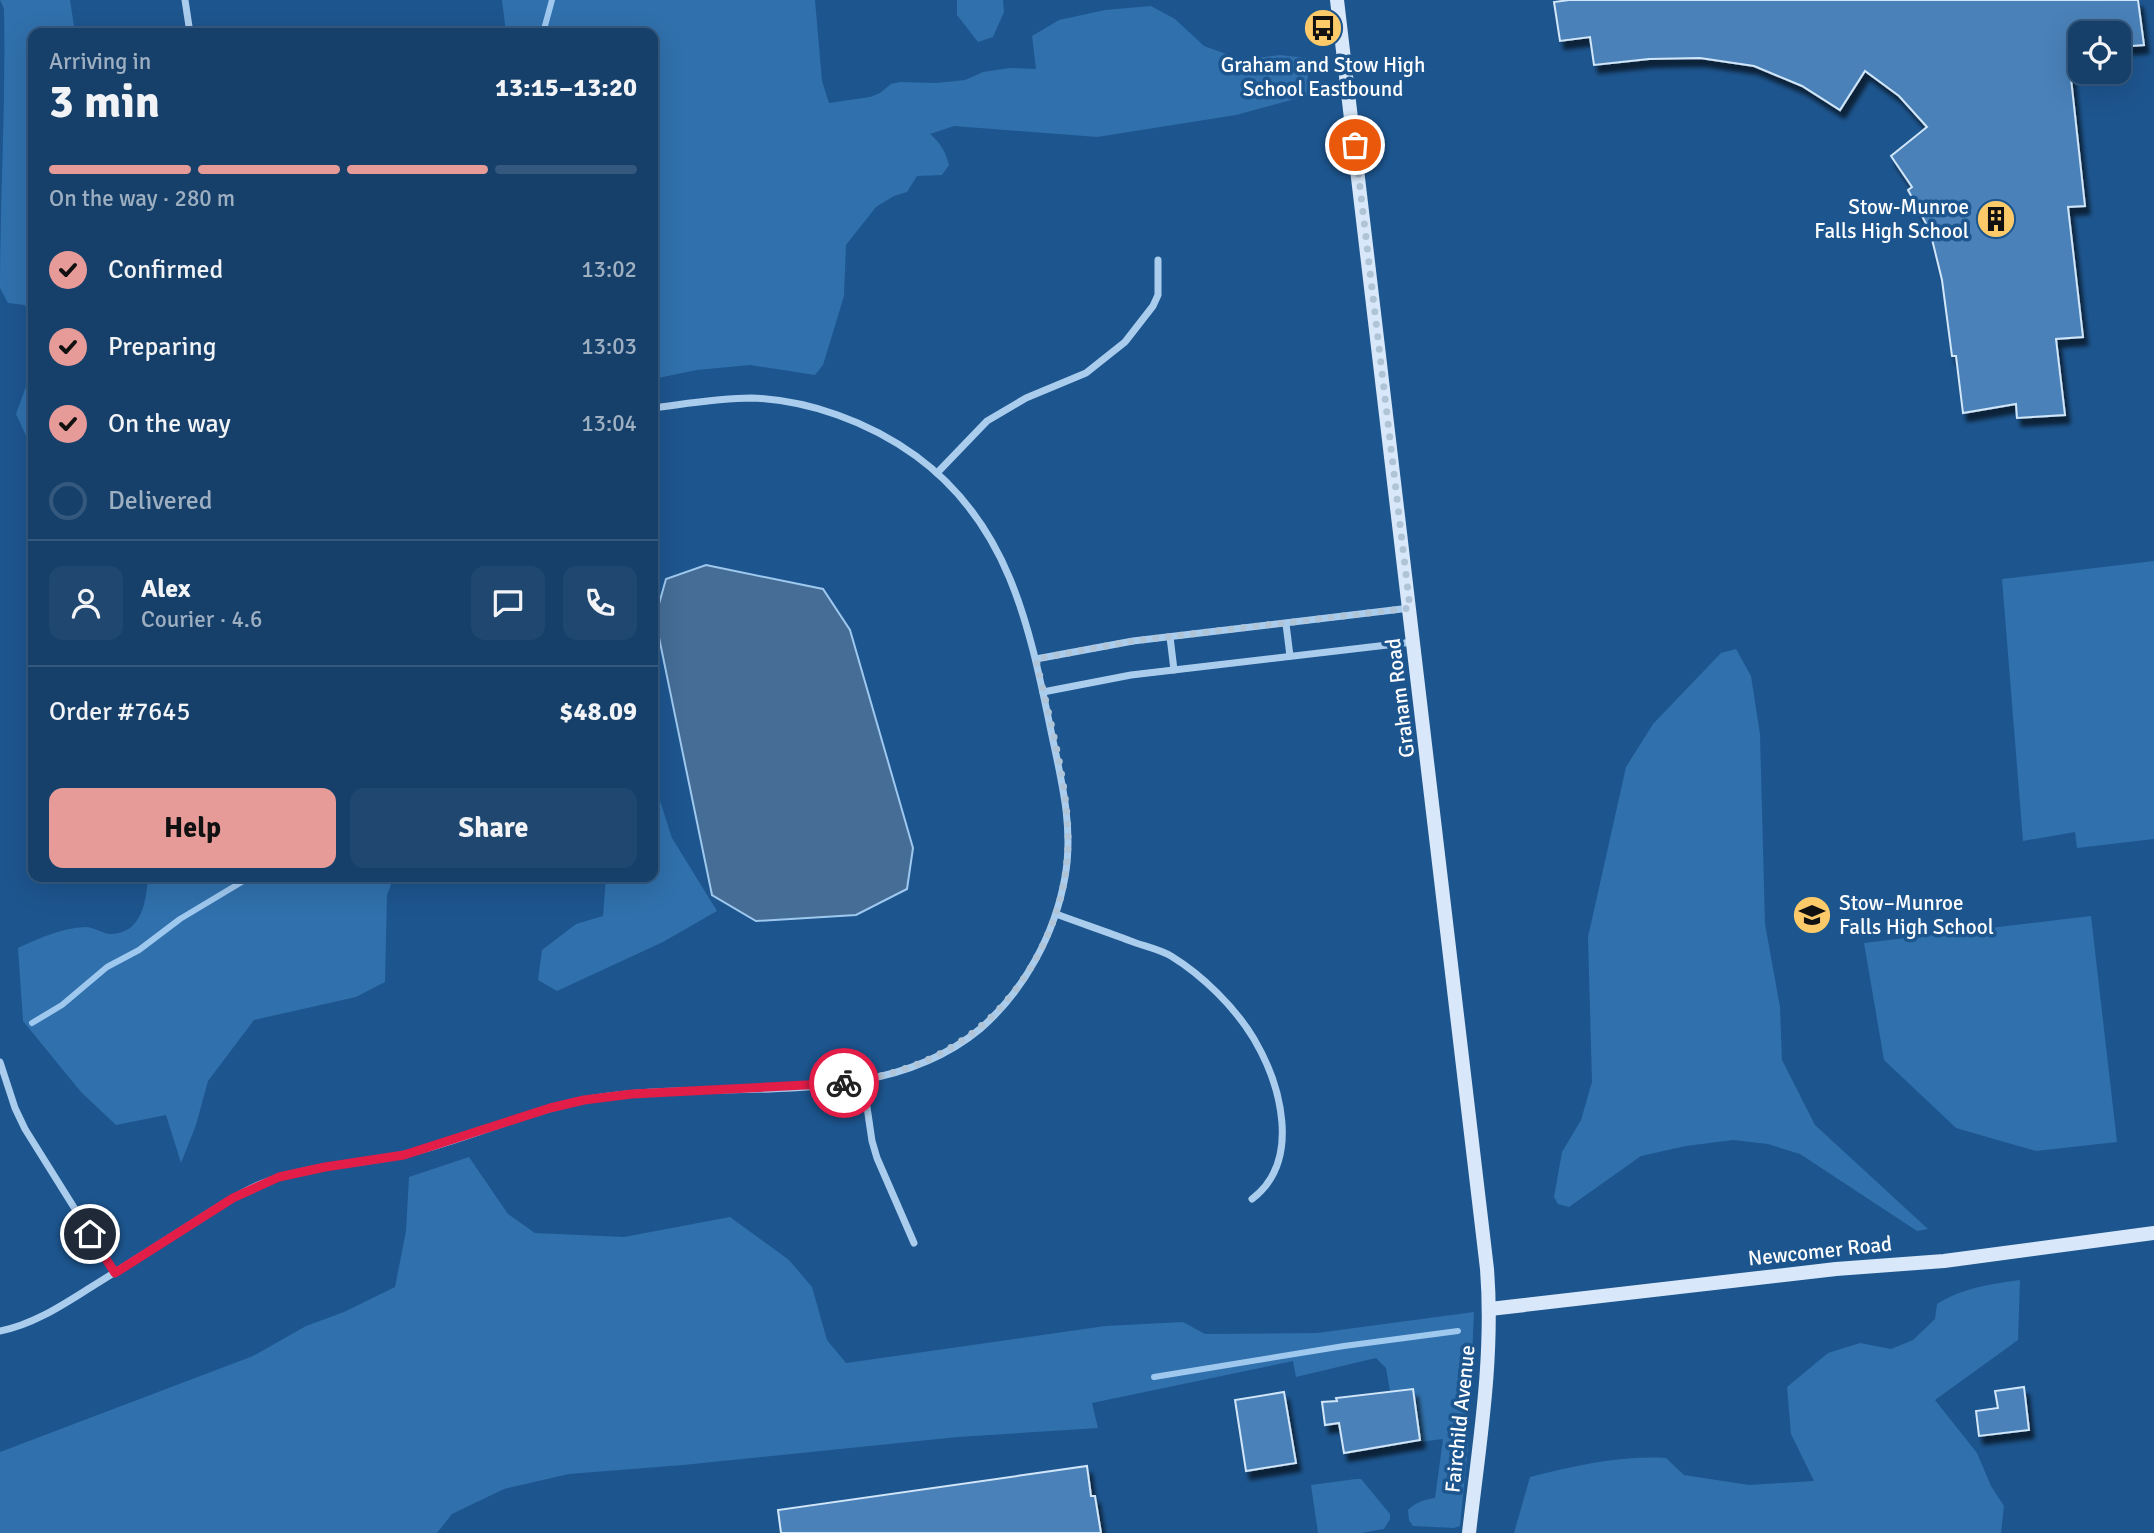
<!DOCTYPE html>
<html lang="en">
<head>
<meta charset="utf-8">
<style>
  body { margin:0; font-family:Signika,sans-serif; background:#1f4770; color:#f1f3f6; height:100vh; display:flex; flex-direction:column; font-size:26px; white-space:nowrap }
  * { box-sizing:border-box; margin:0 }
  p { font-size:23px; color:#9eafc1 }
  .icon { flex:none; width:38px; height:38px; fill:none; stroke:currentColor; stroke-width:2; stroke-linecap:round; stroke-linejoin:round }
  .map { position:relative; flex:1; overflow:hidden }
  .details { position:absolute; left:28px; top:28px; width:630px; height:854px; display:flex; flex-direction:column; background:#16406a; border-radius:14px; box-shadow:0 7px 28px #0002,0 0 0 2px #35597e }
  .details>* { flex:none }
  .fabs { position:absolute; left:2068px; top:21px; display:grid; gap:14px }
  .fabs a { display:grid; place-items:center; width:63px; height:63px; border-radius:14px; background:#16406a; box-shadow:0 7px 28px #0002,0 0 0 2px #35597e; font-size:35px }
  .pin { position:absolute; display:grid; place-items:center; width:60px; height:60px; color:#fff; margin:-30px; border:4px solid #fff; border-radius:50%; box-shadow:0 2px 7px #0007 }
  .courier { position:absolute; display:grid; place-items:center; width:70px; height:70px; margin:-35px; border:5px solid #e11d48; border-radius:50%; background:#fff; color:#222; box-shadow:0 2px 9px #0007 }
  .head em { font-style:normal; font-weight:700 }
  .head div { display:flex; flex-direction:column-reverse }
  .head { display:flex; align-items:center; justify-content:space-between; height:119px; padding:0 21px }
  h1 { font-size:46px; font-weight:700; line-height:52px }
  .bar { display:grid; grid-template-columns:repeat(4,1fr); gap:10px 7px; align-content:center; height:84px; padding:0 21px }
  .bar i { height:9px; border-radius:5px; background:#35597e }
  .bar .active { background:#e69b98 }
  .bar p { grid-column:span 4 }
  .line { display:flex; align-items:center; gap:18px; padding:0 21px; border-top:2px solid #35597e }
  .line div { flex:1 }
  .round { display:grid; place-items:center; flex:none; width:74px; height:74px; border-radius:14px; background:#1f4770 }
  ol { padding:0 21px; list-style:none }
  li { display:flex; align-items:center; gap:21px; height:77px }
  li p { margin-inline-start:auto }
  li .icon { padding:7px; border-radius:50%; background:#e69b98; color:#111; stroke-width:4 }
  li:last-child { color:#9eafc1 }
  li i { width:38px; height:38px; border:4px solid #35597e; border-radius:50% }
  .primary-button { display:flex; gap:14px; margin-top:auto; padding:14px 21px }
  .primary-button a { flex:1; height:80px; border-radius:14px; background:#e69b98; color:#111; font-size:28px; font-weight:700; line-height:80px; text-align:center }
  .primary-button a+a { background:#1f4770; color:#f1f3f6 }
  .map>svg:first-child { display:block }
  .green { fill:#3070ac }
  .water { fill:#456d96; stroke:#9fc8ef; stroke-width:2 }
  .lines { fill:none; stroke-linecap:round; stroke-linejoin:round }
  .stream { stroke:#9fc8ef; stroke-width:6 }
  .building { fill:#4a81b8; stroke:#d1e6f9; stroke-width:2; filter:url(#shadow) }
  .street { stroke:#abcded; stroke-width:7 }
  .secondary { stroke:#d8e8fa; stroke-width:14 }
  .done { stroke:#b0c4d7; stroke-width:7; stroke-dasharray:0 12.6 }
  .route { stroke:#e11d48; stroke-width:9 }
  .labels { text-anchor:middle; stroke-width:7; stroke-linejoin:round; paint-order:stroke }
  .poi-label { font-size:21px; fill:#fff; stroke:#1d558e }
  .street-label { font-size:21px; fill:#fff; stroke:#1d558e }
</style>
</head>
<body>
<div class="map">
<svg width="2154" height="1533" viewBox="0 0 2154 1533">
  <defs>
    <filter id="shadow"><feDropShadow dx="4.5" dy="8" stdDeviation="2" flood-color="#0009"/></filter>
  </defs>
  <rect width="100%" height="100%" fill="#1d558e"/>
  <g class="green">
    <path d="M0,0h70l5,33h-42v304l-8,-32 -17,-2 -8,-15c0,-93 6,-186 4,-279z"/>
    <path d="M502,0h313l7,81 7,22 41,-6 10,-4 11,-9 9,-2 36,1 29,-3 18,-8 27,-4 26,1 -4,-33 27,-16 46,-10 46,-4 24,13 29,27 39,14 37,-5 26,3 4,37 -74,20 -139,22 -143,-11 -24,8c10,9 15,16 19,31l-7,10 -25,1 -10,16 -13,4 -18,11 -30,38 -2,51 -21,69 -8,10 -65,-10 -53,5 -44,9v-346h-147z"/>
    <polygon points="957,0 1003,0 1004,12 993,37 978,42 957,15"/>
    <polygon points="33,367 33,451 16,414"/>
    <polygon points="2154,561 2154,839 2077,848 2075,832 2023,841 2002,579"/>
    <polygon points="1736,649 1751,676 1760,734 1765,924 1780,1007 1782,1060 1815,1125 1928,1229 1917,1231 1800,1154 1768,1144 1733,1140 1686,1146 1641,1156 1569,1207 1558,1204 1554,1197 1562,1152 1581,1120 1592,1082 1588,937 1626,767 1653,724 1721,653"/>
    <polygon points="653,779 672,838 717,911 663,942 557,991 538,980 542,950 576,924 603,916 606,877 653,877"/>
    <path d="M148,877h246l-7,18 -2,87 -29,15 -102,23 -46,61 -12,44 -15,38 -15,-48 -50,10 -35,-33 -58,-71 -5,-73c21,-10 44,-20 67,-21 9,0 18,7 26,7 32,-1 35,-34 37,-57z"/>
    <polygon points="2091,916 2117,1142 2036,1151 1956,1128 1884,1060 1864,943"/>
    <path d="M469,1157l39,57 27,19 89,4 106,-20 59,43 23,27 15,53 19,23 259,-37 78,-4 22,12 112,-1 157,-21 -6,134 -8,80 -6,2 -41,-2 -4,-6 -1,-10c8,-8 16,-10 27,-12l8,-59 -24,3 -6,-52 -23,1 -4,-23 -10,-10 -80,19 -3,-16 -201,42 6,25 -140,9 -275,28 -114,9 -65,15 -52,25 -15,19h-437v-81l253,-96 53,-30 38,-14 51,-25 11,-56 3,-54z"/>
    <path d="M2020,1280l-2,60 -83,60 42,53 14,33 13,20 -3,27h-487l16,-56c45,-11 90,-22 136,-19l18,17 65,10 65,-4 -23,-47 -4,-47 41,-34 32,-10 31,6 22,-9 22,-21 2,-15c25,-16 54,-20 83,-24z"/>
    <polygon points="1356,1479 1361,1479 1390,1514 1390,1519 1384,1529 1361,1533 1318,1533 1311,1485"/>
  </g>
  <polygon class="water" points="706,565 823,589 850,630 913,848 907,889 856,915 756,921 712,895 655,618 666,579"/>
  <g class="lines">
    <g class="stream">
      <polyline points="543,33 552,0"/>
      <polyline points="32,1023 62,1005 107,967 139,950 180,919 250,877"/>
      <polyline points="1154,1377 1344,1346 1458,1331"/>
    </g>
  </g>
  <g class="building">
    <polygon points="1569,0 2138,0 2144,45 2119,47 2119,33 2081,33 2081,50 2068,51 2085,206 2068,207 2083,337 2056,339 2065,415 2017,418 2016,404 1963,413 1956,356 1952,356 1942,280 1930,231 1908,190 1912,187 1891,156 1927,127 1899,96 1865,71 1840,110 1802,86 1754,66 1700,58 1649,59 1594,65 1590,37 1560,41 1554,2"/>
    <polygon points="2024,1387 2029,1430 1979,1436 1976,1411 1998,1408 1995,1391"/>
    <polygon points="1413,1389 1420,1440 1344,1453 1339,1423 1325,1425 1322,1402 1337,1401 1336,1398"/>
    <polygon points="1284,1392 1296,1463 1246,1471 1235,1400"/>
    <polygon points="1087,1466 1091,1496 1095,1496 1101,1533 781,1533 778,1510"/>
  </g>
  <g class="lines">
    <g class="street">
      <polyline points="185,0 190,33"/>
      <polyline points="937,473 987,421 1026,398 1086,373 1125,342 1153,306 1158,295 1158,260"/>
      <polyline points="1286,624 1290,656"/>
      <polyline points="1170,637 1174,670"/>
      <polyline points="1036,659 1133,641 1410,608"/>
      <polyline points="1043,692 1131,675 1413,642"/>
      <path d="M1056,914c27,10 54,19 80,29 12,4 25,7 35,13 31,19 64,51 83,83 27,46 48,122 -2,160"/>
      <polyline points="0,1062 15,1108 25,1129 115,1273"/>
      <polyline points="863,1080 872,1141 877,1158 914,1243"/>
      <path d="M0,1331c32,-6 61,-25 88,-42 34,-21 67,-42 100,-63 22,-14 44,-29 68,-40 48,-22 103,-20 154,-33 57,-14 111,-39 169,-52 128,-27 294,17 401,-72 44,-38 75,-95 85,-152 9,-50 -4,-98 -14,-146 -22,-106 -42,-207 -135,-275 -47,-34 -107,-56 -165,-58 -33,0 -66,6 -98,10"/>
    </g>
    <g class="secondary">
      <path d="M1337,0l150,1269c7,89 -8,176 -18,264"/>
      <polyline points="1490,1309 1836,1269 1944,1261 2154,1233"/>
    </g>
  </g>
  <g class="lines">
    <path class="done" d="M844,1083c95,-13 165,-60 204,-149 14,-32 21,-68 20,-103 -2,-56 -20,-117 -32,-172l97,-18 277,-33 -55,-463"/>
    <polyline class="route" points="90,1234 115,1273 233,1198 279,1177 325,1167 404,1155 550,1108 584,1100 632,1094 844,1083"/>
  </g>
  <defs>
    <g id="bus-disc" transform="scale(2.0125)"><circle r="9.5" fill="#fdca6a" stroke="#1d558e"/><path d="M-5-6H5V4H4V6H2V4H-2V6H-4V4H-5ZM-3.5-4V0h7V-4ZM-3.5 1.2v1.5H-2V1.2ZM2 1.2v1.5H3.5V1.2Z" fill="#111"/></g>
    <g id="building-disc" transform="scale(2.0125)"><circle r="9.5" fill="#fdca6a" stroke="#1d558e"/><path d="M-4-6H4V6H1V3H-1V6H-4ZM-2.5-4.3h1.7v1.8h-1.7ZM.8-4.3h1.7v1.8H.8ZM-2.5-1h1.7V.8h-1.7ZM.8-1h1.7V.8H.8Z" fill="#111"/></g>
    <g id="school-disc" transform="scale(2.0125)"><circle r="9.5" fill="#fdca6a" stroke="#1d558e"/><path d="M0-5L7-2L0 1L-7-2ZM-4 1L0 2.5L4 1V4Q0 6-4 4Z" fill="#111"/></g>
  </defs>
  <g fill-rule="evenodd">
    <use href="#bus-disc" x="1323" y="28"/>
    <use href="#building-disc" x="1996" y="219"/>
    <use href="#school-disc" x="1812" y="915"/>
  </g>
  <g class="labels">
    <g class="poi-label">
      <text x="1323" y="72">Graham and Stow High<tspan x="1323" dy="24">School Eastbound</tspan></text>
      <text x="1969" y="214" text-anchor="end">Stow-Munroe<tspan x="1969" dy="24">Falls High School</tspan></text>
      <text x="1839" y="910" text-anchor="start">Stow–Munroe<tspan x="1839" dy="24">Falls High School</tspan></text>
    </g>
    <g class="street-label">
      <text transform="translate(1400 698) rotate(-97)" y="7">Graham Road</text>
      <text transform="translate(1820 1251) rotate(-6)" y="7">Newcomer Road</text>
      <text transform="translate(1460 1419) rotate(-84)" y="7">Fairchild Avenue</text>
    </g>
  </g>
</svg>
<div class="fabs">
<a><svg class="icon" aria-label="locate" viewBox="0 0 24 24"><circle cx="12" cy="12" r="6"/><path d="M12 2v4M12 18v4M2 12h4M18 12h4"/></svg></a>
</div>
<div class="pin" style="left:1355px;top:145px;background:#ea580c"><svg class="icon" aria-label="bag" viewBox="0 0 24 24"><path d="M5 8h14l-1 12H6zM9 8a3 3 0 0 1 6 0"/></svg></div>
<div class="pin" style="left:90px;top:1234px;background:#1f2937"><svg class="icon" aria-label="home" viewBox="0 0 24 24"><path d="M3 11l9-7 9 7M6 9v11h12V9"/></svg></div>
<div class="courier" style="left:844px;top:1083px"><svg class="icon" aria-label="bike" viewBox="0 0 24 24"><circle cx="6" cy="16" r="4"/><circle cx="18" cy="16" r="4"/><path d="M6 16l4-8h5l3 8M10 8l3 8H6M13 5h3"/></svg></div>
<section class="details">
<div class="head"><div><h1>3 min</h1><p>Arriving in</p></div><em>13:15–13:20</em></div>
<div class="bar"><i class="active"></i><i class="active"></i><i class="active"></i><i></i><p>On the way · 280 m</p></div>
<ol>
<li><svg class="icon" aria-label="check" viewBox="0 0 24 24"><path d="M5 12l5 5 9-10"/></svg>Confirmed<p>13:02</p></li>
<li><svg class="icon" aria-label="check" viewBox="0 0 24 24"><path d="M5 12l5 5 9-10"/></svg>Preparing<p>13:03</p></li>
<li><svg class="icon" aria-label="check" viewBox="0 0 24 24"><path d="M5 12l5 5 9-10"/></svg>On the way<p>13:04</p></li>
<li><i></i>Delivered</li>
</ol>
<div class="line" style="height:126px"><a class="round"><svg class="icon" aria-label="person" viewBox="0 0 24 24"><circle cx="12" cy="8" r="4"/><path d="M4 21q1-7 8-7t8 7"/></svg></a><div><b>Alex</b><p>Courier · 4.6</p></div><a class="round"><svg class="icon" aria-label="chat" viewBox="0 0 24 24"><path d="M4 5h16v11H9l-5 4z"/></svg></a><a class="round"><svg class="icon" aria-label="phone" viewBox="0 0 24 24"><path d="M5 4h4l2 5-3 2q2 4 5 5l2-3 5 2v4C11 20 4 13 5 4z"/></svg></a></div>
<div class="line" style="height:91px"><div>Order #7645</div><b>$48.09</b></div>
<div class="primary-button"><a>Help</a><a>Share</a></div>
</section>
</div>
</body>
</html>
